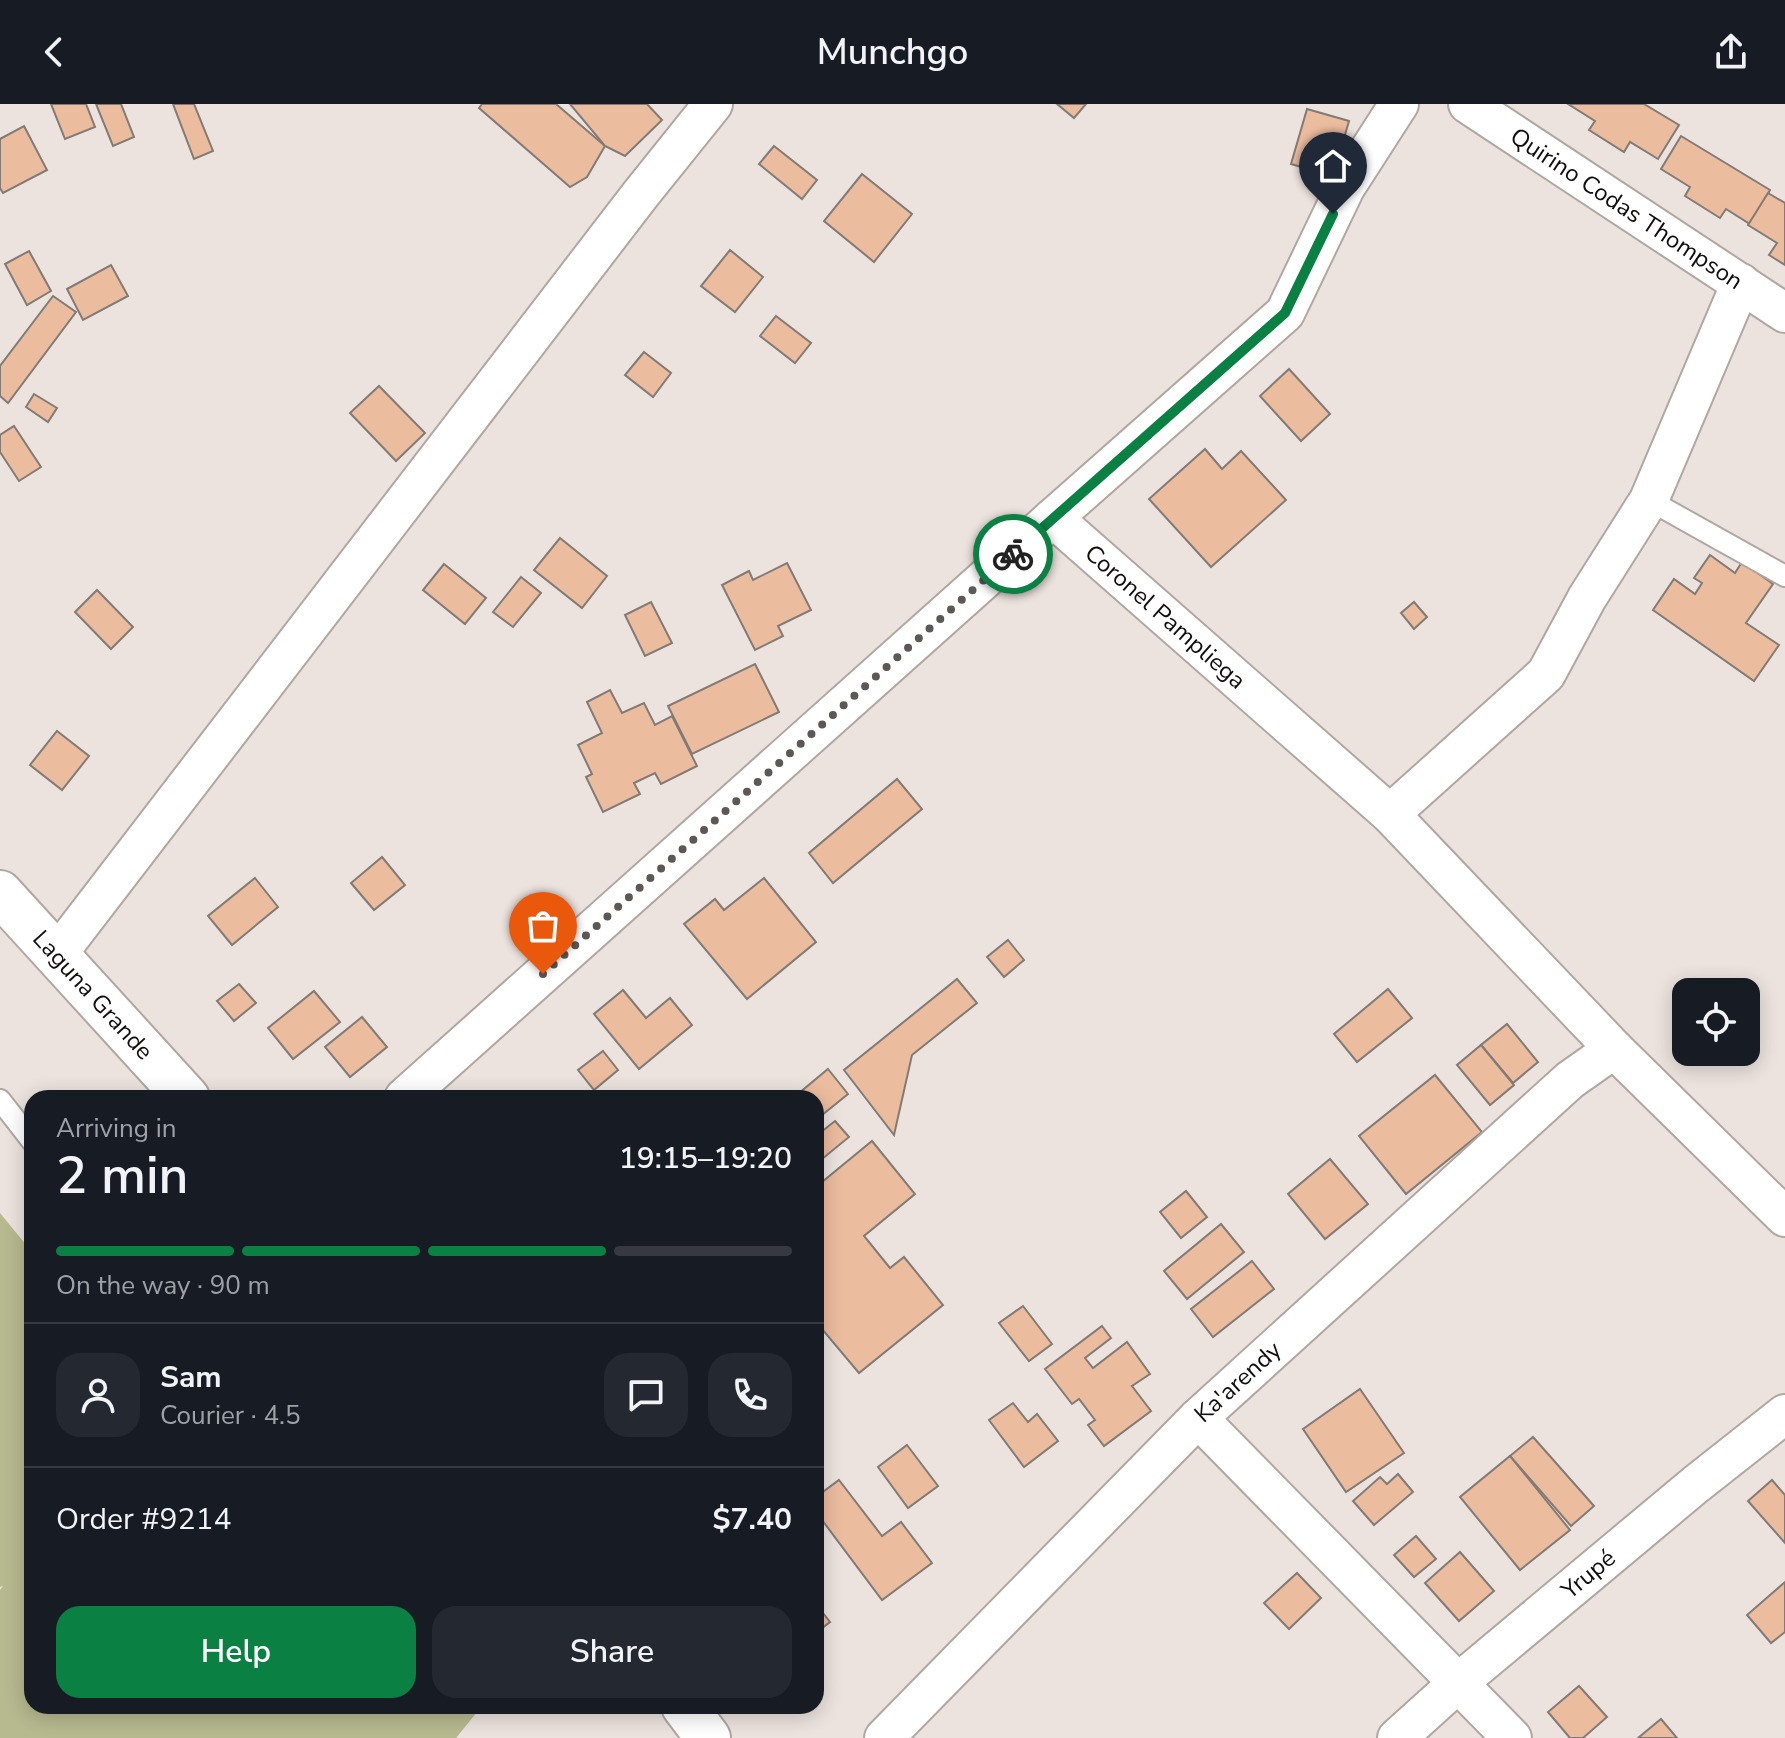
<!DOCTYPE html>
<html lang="en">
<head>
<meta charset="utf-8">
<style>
  body { margin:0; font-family:"Nunito Sans",sans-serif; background:#242831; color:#f1f3f6; height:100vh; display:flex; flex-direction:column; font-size:30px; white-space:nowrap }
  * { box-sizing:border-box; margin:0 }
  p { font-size:26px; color:#9ea1a6 }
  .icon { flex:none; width:44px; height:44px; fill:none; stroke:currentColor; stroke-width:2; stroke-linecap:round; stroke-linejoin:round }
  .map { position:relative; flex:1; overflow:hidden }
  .drawer { position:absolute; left:24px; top:986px; width:800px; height:624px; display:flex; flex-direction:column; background:#171b24; border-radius:24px; box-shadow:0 4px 20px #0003 }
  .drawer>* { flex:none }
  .fabs { position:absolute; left:1672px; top:874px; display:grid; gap:16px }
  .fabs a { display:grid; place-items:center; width:88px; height:88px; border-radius:16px; background:#171b24; box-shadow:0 4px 20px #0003; font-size:40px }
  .pin { position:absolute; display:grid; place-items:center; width:68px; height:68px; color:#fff; margin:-82px -34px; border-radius:50% 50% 50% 0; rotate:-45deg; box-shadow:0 0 8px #0007 }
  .pin .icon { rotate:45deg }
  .courier { position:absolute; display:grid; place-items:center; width:80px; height:80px; margin:-40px; border:6px solid #0b8043; border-radius:50%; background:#fff; color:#222; box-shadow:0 2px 10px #0007 }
  .headline em { font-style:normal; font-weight:600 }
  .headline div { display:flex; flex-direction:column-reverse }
  .headline { display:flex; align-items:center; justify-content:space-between; height:136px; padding:0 32px }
  h1 { font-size:52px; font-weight:600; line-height:60px }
  .bar { display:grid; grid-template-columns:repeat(4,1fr); gap:12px 8px; align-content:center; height:96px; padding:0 32px }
  .bar i { height:10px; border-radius:6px; background:#363941 }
  .bar .selected { background:#0b8043 }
  .bar p { grid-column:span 4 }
  .line { display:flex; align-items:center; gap:20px; padding:0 32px; border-top:2px solid #363941 }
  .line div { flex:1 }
  .round { display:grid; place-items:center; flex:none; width:84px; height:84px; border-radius:24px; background:#242831 }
  .primary-button { display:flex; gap:16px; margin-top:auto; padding:16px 32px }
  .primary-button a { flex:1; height:92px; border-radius:24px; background:#0b8043; color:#fff; font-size:32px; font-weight:600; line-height:92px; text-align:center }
  .primary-button a+a { background:#242831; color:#f1f3f6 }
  header { display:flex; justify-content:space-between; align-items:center; height:104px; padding:0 32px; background:#171b24; font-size:36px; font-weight:600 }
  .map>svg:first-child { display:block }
  .green { fill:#b7ba8f }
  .building { fill:#ecbc9f; stroke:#827a76; stroke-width:2 }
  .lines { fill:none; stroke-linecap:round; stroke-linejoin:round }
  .lane-casing { stroke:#b0a7a2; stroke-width:24 }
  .street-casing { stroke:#b0a7a2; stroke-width:42 }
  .secondary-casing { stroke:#b0a7a2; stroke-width:48 }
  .lane { stroke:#fff; stroke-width:20 }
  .street { stroke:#fff; stroke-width:38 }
  .secondary { stroke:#fff; stroke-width:44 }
  .done { stroke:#5d5856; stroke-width:8; stroke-dasharray:0 14.4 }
  .route { stroke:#0b8043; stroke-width:10 }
  .labels { text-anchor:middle; stroke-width:8; stroke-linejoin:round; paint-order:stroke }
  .street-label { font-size:24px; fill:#100d0c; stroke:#fff }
</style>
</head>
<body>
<header><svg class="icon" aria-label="back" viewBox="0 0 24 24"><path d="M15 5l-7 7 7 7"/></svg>Munchgo<svg class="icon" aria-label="share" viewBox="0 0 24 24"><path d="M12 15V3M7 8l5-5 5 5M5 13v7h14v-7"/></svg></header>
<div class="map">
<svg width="1785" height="1634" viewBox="0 0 1785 1634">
  <rect width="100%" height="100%" fill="#ece3de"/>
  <polygon class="green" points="0,1109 32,1148 32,1602 482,1602 456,1634 0,1634 0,1486 3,1482 0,1483"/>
  <g class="building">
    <polygon points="51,0 86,0 95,23 65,35"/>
    <polygon points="96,0 121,0 134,33 113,42"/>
    <polygon points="173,0 194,0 213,47 194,55"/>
    <polygon points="482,0 556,0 605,42 587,73 570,83 479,4"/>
    <polygon points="570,0 647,0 662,16 625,52 605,42"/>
    <polygon points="1057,0 1086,0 1074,14"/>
    <polygon points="1568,0 1644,0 1679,21 1658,55 1630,38 1624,48 1589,26 1595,17"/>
    <polygon points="1307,5 1349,17 1333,72 1291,60"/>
    <polygon points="24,22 47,66 3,89 0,84 0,35"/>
    <polygon points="1681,32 1770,86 1750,120 1726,105 1720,114 1685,92 1690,83 1661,65"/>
    <polygon points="774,42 817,76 802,95 759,60"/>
    <polygon points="862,70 912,110 874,158 824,117"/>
    <polygon points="1768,89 1785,99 1785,161 1769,151 1777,139 1748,121"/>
    <polygon points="730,146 763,173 735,208 701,182"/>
    <polygon points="29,147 51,187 27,201 5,160"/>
    <polygon points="111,161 128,192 83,216 67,185"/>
    <polygon points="53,192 76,208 8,299 0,292 0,262"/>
    <polygon points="776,212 811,239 795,259 760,232"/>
    <polygon points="644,248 671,269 653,293 625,271"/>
    <polygon points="1289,265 1330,310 1301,337 1260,292"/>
    <polygon points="379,282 425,329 396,357 350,309"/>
    <polygon points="34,290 57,304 48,318 26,303"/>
    <polygon points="14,322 41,363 19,377 0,348 0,331"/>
    <polygon points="1205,345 1222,365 1241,347 1286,396 1211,463 1149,395"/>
    <polygon points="560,434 607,472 582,504 534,466"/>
    <polygon points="1710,451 1735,469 1742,458 1773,480 1746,519 1779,541 1754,577 1653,506 1674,475 1695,490 1702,479 1694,474"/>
    <polygon points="787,459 811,506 778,522 783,532 755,546 722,481 749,467 753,476"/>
    <polygon points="444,460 486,494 465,520 423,486"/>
    <polygon points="521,473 541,489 513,523 493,508"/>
    <polygon points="97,486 133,523 111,545 75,508"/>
    <polygon points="651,498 672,539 645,552 625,511"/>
    <polygon points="1414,498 1427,513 1414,525 1401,509"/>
    <polygon points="755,560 779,608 692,650 668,602"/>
    <polygon points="610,586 622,609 644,599 655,621 672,612 697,662 661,680 655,669 634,679 640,690 603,708 586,673 592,670 578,641 602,629 587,598"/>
    <polygon points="57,627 89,652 62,686 30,661"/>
    <polygon points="897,675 922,705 833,779 809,749"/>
    <polygon points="382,753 405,781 374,806 351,779"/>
    <polygon points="255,774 278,803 232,841 208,812"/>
    <polygon points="764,774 816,838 747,895 684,820 715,795 724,806"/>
    <polygon points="1008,836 1024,856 1004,873 987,853"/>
    <polygon points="957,875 977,899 912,951 894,1031 844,966"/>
    <polygon points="239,880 256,899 234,917 217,897"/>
    <polygon points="1388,885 1412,914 1357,958 1334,930"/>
    <polygon points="623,886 646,914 670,894 692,921 639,965 594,910"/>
    <polygon points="314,887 340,918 293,955 268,924"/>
    <polygon points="362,913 387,943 350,973 325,943"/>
    <polygon points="1507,920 1538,958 1513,979 1481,941"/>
    <polygon points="1481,941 1514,981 1490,1001 1457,961"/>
    <polygon points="603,947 618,966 594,986 578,966"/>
    <polygon points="828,965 848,990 816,1016 816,994 793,994"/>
    <polygon points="1435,971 1482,1028 1406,1090 1359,1032"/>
    <polygon points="835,1017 849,1033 816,1060 816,1032"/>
    <polygon points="872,1037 915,1090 864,1132 890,1164 904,1153 943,1201 859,1269 816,1218 816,1083"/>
    <polygon points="1330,1055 1368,1100 1325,1135 1288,1090"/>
    <polygon points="1186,1087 1207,1113 1181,1134 1160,1108"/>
    <polygon points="1221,1120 1244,1148 1187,1195 1164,1167"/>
    <polygon points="1252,1157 1274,1185 1213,1233 1191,1205"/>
    <polygon points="1023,1202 1052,1240 1029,1257 999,1219"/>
    <polygon points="1102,1222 1111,1234 1085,1254 1093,1264 1127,1238 1150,1270 1132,1282 1151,1307 1104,1342 1088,1321 1095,1316 1079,1295 1072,1300 1045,1265"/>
    <polygon points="1360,1285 1404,1349 1346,1388 1303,1325"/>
    <polygon points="1013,1299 1028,1318 1037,1310 1058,1337 1024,1363 989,1316"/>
    <polygon points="1533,1333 1594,1402 1571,1422 1510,1352"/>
    <polygon points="907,1341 938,1382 908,1404 878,1363"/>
    <polygon points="1510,1352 1570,1426 1520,1466 1460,1393"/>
    <polygon points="1398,1370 1413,1388 1374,1421 1353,1397 1380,1373 1387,1380"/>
    <polygon points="839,1376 882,1432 901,1418 932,1459 882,1496 816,1408 816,1393"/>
    <polygon points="1772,1376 1785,1391 1785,1439 1748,1397"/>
    <polygon points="1416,1432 1436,1455 1414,1473 1394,1451"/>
    <polygon points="1460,1448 1494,1487 1459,1517 1425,1479"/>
    <polygon points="1297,1469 1321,1494 1289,1525 1264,1499"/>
    <polygon points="1785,1478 1785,1528 1771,1539 1747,1511"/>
    <polygon points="816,1500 830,1518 816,1529"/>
    <polygon points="1579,1582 1607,1613 1583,1634 1570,1634 1548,1608"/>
    <polygon points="1661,1615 1677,1634 1638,1634"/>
  </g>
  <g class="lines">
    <g class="lane-casing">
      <g id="lane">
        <polyline points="1649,396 1785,472"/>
        <polyline points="0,996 32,1037"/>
      </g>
    </g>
    <g class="street-casing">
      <g id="street">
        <path id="s1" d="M1468,0l317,209"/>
        <polyline points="1053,414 1285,209 1345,84 1399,0"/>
        <polyline points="1390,710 1546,570 1587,494 1649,396 1741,179"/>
        <polyline points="56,852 640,91 713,0"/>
        <path id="s2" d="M404,994l649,-580 337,296 224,235 171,168"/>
        <polyline points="1198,1314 1512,1634"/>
        <path id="s3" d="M884,1634l314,-320 372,-338 44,-31"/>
        <path id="s4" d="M1397,1634l61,-55 237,-198 90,-71"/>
      </g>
    </g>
    <g class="secondary-casing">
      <g id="secondary">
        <path id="s5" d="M0,789l187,205"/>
        <polyline points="684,1602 708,1634"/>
      </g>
    </g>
    <use href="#lane" class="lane"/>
    <use href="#street" class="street"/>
    <use href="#secondary" class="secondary"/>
  </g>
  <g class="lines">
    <polyline class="done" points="543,870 1013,450"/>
    <polyline class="route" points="1013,450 1285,209 1333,110"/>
  </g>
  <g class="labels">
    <g class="street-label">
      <text dy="8" stroke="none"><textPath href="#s1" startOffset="190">Quirino Codas Thompson</textPath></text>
      <text dy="8" stroke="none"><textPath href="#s2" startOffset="1020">Coronel Pampliega</textPath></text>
      <text dy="8" stroke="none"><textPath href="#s5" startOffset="138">Laguna Grande</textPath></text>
      <text dy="8" stroke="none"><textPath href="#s3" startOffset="502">Ka'arendy</textPath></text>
      <text dy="8" stroke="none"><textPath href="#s4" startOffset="252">Yrupé</textPath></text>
    </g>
  </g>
</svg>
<div class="fabs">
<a><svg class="icon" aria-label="locate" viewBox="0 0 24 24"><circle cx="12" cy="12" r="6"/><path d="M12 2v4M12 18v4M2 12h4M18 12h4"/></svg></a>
</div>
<div class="pin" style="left:543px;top:870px;background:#ea580c"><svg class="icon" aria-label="bag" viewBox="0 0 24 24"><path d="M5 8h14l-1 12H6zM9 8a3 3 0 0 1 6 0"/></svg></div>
<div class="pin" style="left:1333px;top:110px;background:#1f2937"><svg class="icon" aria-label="home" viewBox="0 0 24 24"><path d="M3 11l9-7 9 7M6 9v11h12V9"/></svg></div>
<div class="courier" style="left:1013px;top:450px"><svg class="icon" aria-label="bike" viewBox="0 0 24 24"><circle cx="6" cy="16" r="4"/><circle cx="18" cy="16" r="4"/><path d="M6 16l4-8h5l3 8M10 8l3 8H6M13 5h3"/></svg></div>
<section class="drawer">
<div class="headline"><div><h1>2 min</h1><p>Arriving in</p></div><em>19:15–19:20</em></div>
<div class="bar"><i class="selected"></i><i class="selected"></i><i class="selected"></i><i></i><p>On the way · 90 m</p></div>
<div class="line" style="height:144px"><a class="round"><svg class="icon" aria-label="person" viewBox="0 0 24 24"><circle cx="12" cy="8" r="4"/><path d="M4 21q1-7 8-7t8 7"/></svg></a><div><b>Sam</b><p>Courier · 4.5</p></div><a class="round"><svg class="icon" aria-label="chat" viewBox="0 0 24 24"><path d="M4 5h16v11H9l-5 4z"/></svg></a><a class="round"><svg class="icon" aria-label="phone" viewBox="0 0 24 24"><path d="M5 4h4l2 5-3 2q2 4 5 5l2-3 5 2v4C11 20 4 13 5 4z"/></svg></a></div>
<div class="line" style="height:104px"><div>Order #9214</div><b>$7.40</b></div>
<div class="primary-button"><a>Help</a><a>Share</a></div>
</section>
</div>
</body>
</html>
